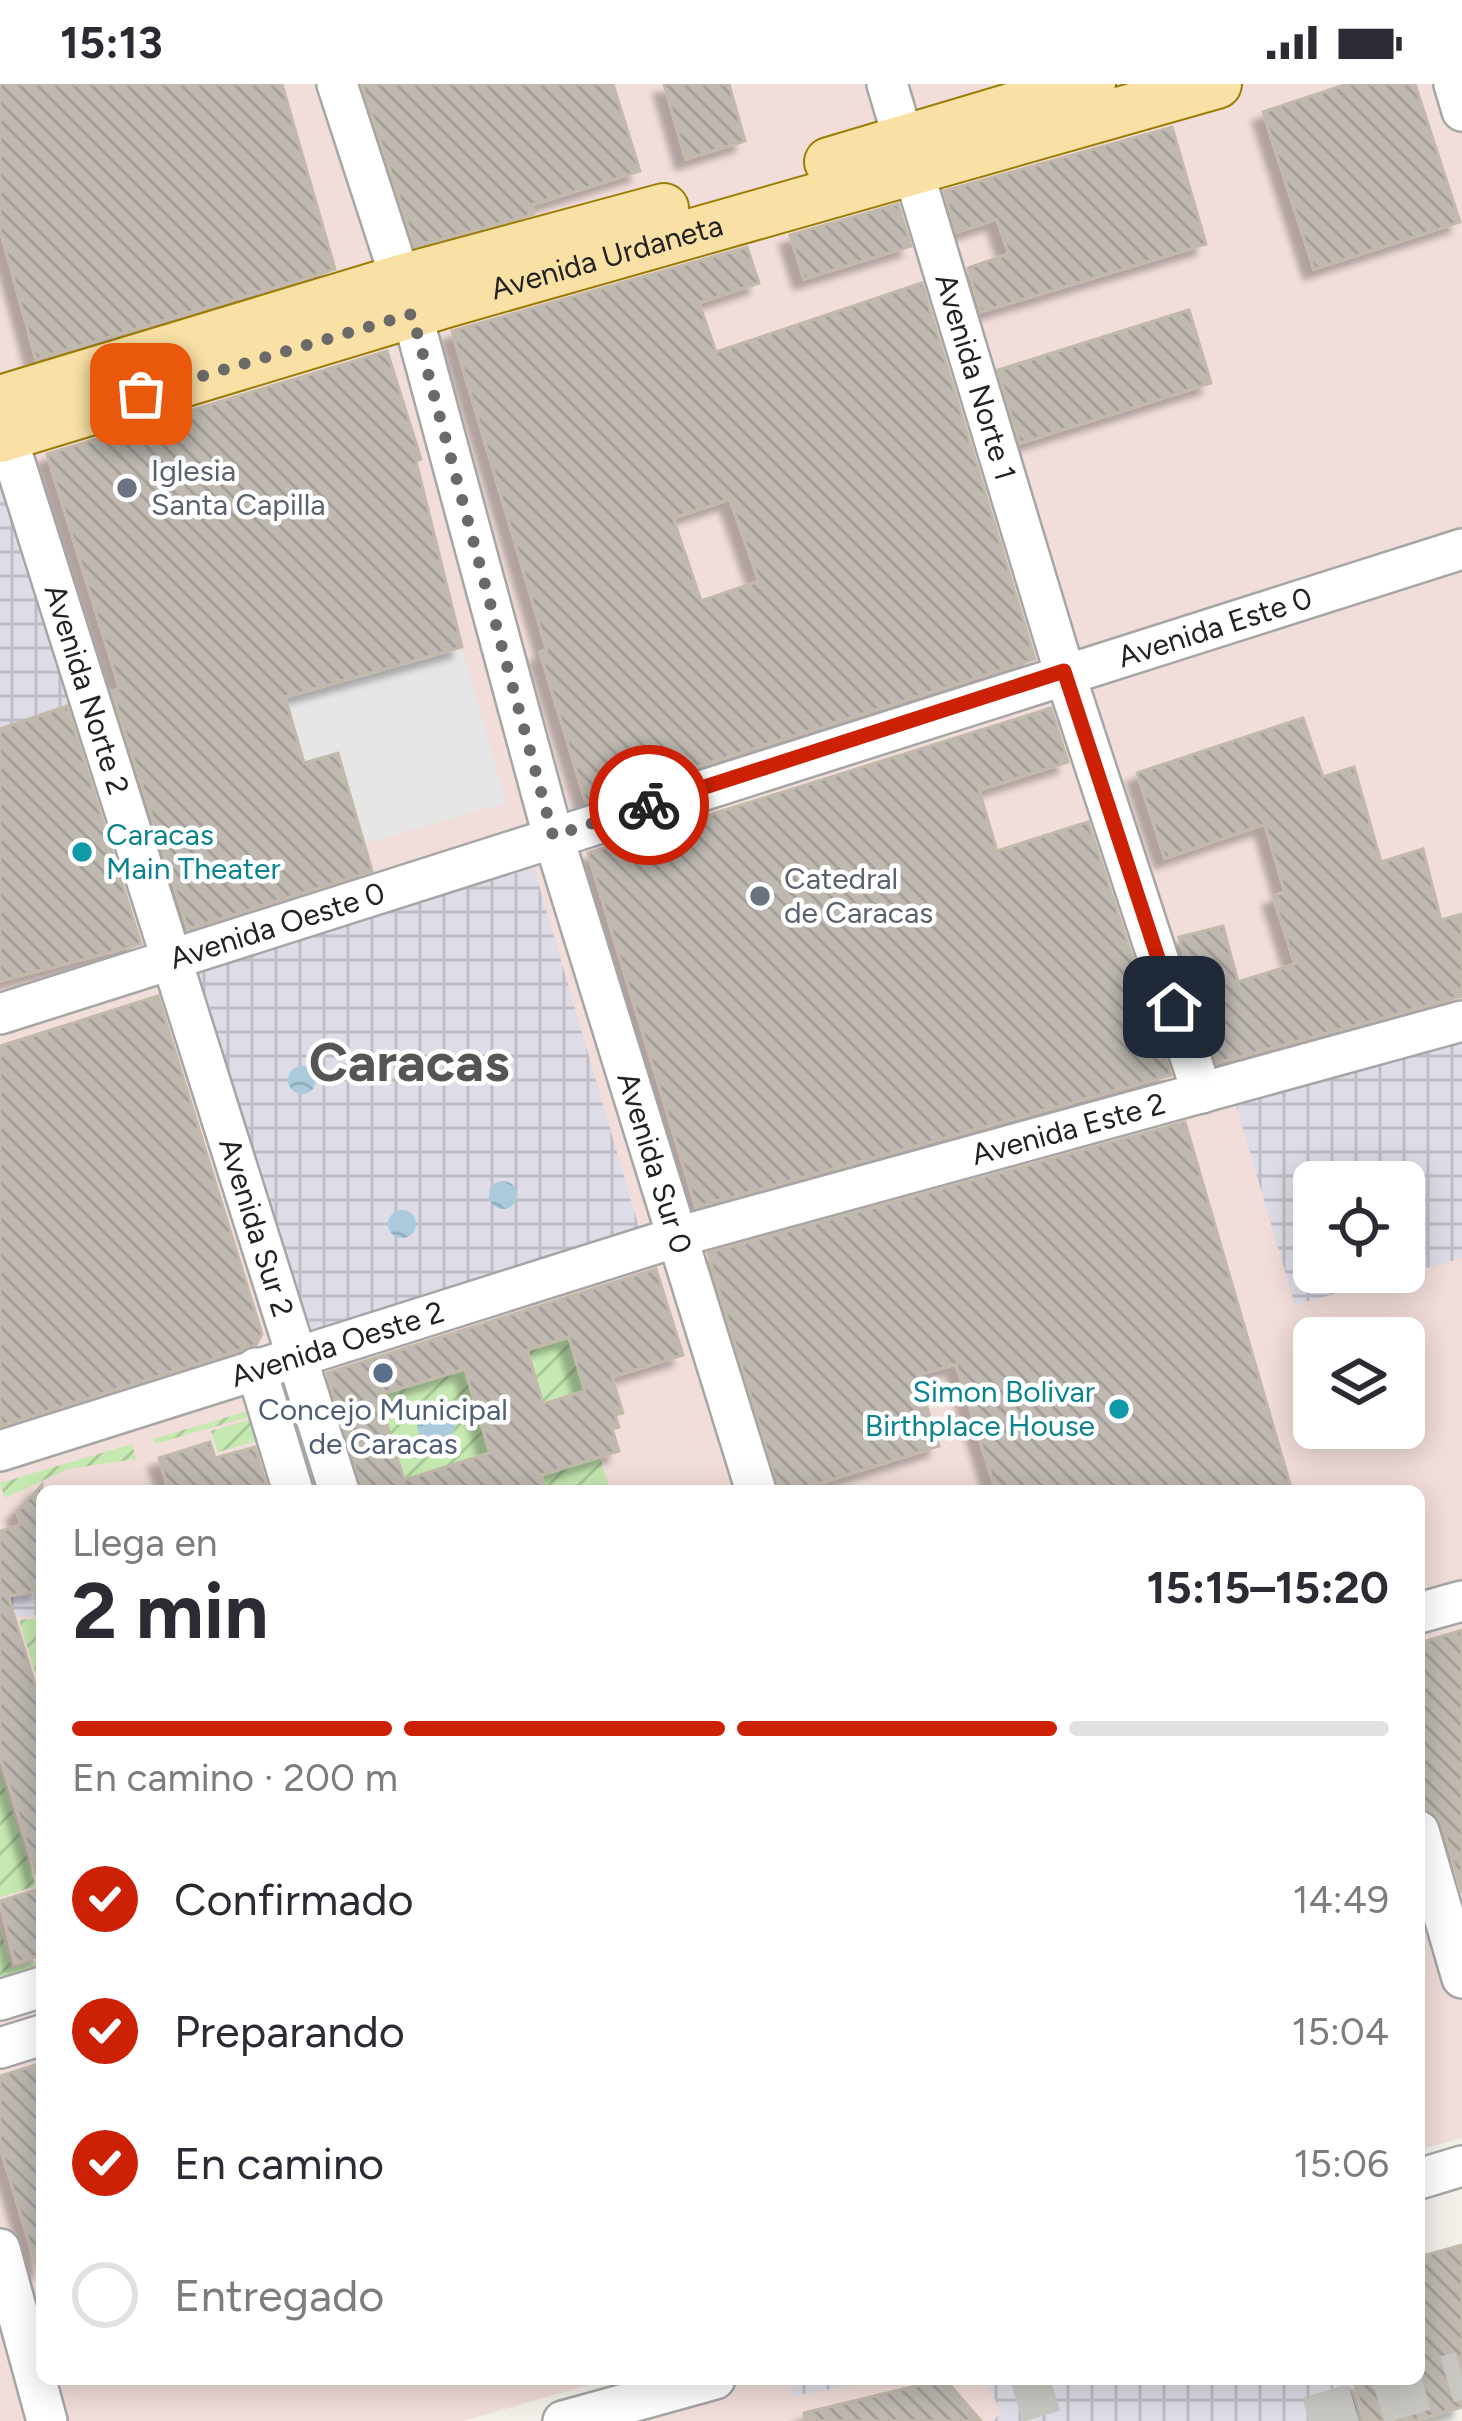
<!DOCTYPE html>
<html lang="es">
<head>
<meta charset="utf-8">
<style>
  body { margin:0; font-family:Figtree,sans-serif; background:#f7f7f7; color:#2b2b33; height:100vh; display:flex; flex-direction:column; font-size:45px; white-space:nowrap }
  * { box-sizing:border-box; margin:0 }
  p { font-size:39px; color:#7c7c81 }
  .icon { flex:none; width:66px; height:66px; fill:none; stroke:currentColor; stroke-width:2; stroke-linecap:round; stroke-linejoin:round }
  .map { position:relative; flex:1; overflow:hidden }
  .drawer { position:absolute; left:36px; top:1401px; width:1389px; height:900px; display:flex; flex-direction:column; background:#fff; border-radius:18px; box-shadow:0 6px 30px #0003 }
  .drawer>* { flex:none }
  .tools { position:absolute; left:1293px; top:1077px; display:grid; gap:24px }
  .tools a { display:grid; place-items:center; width:132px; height:132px; border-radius:18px; background:#fff; box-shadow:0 6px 30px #0003; font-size:60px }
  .pin { position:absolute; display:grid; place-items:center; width:102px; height:102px; color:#fff; margin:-51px; border-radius:24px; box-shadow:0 6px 18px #0006 }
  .courier { position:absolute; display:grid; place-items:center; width:120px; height:120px; margin:-60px; border:9px solid #cd2106; border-radius:50%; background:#fff; color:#222; box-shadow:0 3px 15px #0007 }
  .summary em { font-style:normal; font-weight:700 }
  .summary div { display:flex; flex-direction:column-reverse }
  .summary { display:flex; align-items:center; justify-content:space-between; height:204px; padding:0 36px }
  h1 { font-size:78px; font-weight:700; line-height:90px }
  .bar { display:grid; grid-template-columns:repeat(4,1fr); gap:18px 12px; align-content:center; height:144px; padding:0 36px }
  .bar i { height:15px; border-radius:9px; background:#e1e1e2 }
  .bar .on { background:#cd2106 }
  .bar p { grid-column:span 4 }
  ol { padding:0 36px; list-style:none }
  li { display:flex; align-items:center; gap:36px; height:132px }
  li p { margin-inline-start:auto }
  li .icon { padding:12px; border-radius:50%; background:#cd2106; color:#fff; stroke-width:4 }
  li:last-child { color:#7c7c81 }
  li i { width:66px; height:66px; border:6px solid #e1e1e2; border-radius:50% }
  .status { display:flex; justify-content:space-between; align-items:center; height:84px; padding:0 60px; background:#fff; direction:ltr }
  .status svg { height:33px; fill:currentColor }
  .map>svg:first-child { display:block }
  .commercial { fill:#f1ddd9; fill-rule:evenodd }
  .garden { fill:url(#garden-furrows) }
  .parking { fill:#e6e6e6 }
  .plaza { fill:url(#plaza-grid); fill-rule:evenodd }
  .water { fill:url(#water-waves) }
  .building { fill:url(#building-back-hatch); stroke:#c3b9ab; stroke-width:3; fill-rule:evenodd; filter:url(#shadow) }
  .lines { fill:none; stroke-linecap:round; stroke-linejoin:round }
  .minor-tunnel { stroke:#c8c7c1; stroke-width:39; stroke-dasharray:39 20; stroke-linecap:butt }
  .major-tunnel { stroke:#c8c7c1; stroke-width:48; stroke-dasharray:48 24; stroke-linecap:butt }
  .minor-casing { stroke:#a6a6a6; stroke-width:44 }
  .major-casing { stroke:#9b7d05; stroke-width:52 }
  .minor { stroke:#fff; stroke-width:39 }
  .major { stroke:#f9e1a6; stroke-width:48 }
  .done { stroke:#6b6a68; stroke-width:12; stroke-dasharray:0 21.6 }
  .route { stroke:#cd2106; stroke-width:15 }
  .worship-dot { fill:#6b7280; stroke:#fff; stroke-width:4.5 }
  .culture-dot { fill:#0f9aa8; stroke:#fff; stroke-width:4.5 }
  .service-dot { fill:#5c6f8a; stroke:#fff; stroke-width:4.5 }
  .labels { text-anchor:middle; stroke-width:9; stroke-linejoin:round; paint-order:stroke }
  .street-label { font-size:30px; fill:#222; stroke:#fff }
  .worship-label { font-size:30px; fill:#5b616d; stroke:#fff; text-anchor:start }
  .culture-label { font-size:30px; fill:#0d838f; stroke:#fff; text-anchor:start }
  .service-label { font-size:30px; fill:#4e5e75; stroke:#fff }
  .town-label { font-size:54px; font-weight:bold; fill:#555; stroke:#fff }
</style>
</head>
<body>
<div class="status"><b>15:13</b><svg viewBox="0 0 49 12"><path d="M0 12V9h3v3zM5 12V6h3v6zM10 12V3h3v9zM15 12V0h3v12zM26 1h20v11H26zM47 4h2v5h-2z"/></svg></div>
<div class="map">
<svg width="1462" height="2337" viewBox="0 0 1462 2337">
  <defs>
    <pattern id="garden-furrows" width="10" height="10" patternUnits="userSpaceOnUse" patternTransform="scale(3)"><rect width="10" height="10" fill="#c5e9b1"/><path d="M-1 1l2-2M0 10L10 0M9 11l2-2" fill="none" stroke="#a9c898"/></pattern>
    <pattern id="plaza-grid" width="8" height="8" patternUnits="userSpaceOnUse" patternTransform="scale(3)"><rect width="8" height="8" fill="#dedde7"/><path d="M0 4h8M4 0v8" fill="none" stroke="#bebdc6"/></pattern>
    <pattern id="water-waves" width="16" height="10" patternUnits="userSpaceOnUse" patternTransform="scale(3)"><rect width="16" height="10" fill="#abcbdd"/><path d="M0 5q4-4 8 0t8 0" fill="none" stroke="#93aebd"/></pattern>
    <pattern id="building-back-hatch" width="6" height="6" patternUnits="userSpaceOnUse" patternTransform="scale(3)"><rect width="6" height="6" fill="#bfb9b2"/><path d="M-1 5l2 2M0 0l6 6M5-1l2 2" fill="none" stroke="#a49f99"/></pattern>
    <filter id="shadow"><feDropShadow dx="-10" dy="10" stdDeviation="3" flood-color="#0004"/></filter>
  </defs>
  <rect width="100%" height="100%" fill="#f2f0e9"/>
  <g class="commercial">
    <path d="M0,0h1462v2054l-43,12v-659h-1377v888h568l-148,42h-462zM1314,1098h90v90h-90zM1314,1254h90v90h-90z"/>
    <polygon points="741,2295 1336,2295 1347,2337 584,2337"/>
  </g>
  <g class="garden">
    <polygon points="569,1253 588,1316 569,1312 543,1320 527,1266"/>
    <polygon points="465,1285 490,1369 404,1396 378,1311"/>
    <polygon points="285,1316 286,1322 155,1360 153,1355"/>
    <polygon points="294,1323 319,1407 281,1407 265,1355 218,1368 211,1347"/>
    <polygon points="590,1340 610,1407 546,1407 541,1391"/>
    <polygon points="132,1360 136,1375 68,1385 5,1414 0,1399"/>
    <polygon points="42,1534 42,1610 19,1536"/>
    <polygon points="0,1686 36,1802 0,1813"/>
    <polygon points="0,1843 12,1884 42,1876 42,1883 0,1895"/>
  </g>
  <polygon class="parking" points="462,563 506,719 364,760 339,670 304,679 285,613"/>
  <g class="plaza">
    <polygon points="0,381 82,617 0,645"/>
    <polygon points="534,784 642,1154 304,1254 196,885"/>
    <path d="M1462,954v220l-167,47 -59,-200zM1314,1098h90v90h-90z"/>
    <polygon points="42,1506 42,1530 14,1533 8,1512"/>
    <polygon points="794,2295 887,2295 792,2312"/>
    <polygon points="983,2295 1348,2295 1360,2337 993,2337 1002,2328"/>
  </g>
  <g class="water">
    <circle cx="302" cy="996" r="14"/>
    <circle cx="503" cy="1111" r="14"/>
    <circle cx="402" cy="1140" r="14"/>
    <circle cx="436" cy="1340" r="19"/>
  </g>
  <g class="building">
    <polygon points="0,0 282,0 335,185 36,275 0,145"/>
    <polygon points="362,0 613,0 640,87 531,121 534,130 415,162"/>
    <polygon points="664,0 729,0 745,57 686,75"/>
    <polygon points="1347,0 1415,0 1460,138 1314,185 1263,28"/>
    <polygon points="1172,43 1206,160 981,228 968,184 1009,170 997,135 957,148 944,107"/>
    <polygon points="898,120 911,162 804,195 790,151"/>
    <path d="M747,163l12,36 -60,20 17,49 206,-69 113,376 -449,143 -46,-150 7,-2 -95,-319zM730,415l29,82 -58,20 -28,-83z"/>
    <polygon points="1189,226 1211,299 1020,359 998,286"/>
    <polygon points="387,267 421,375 416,377 462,563 285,613 304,679 338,669 372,787 188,845 112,607 120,605 47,370"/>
    <polygon points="67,622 141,860 0,897 0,645"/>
    <polygon points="1051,624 1068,678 979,706 997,767 1088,738 1171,991 696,1123 588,769"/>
    <polygon points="1303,634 1323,693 1354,683 1381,778 1423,765 1441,836 1462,830 1462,912 1217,979 1179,853 1223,842 1238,898 1295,880 1273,812 1285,808 1265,740 1165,774 1137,689"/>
    <polygon points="158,912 262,1250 256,1261 0,1342 0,962"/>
    <polygon points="1185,1038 1292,1407 996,1407 956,1280 917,1291 939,1362 795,1407 779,1407 708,1169"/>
    <path d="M656,1185l27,86 -71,22 11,36 -8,2 4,12 -7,2 7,22 -78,24 5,16h-184l-35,-118zM569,1253l16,54 -42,13 -16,-54zM465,1285l25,84 -86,27 -26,-85z"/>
    <polygon points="210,1358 215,1374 255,1363 268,1407 169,1407 159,1374"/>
    <polygon points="42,1401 42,1506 8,1512 42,1624 42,1792 37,1792 0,1671 0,1447 21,1441 17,1427"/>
    <polygon points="1462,1546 1462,1809 1442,1739 1435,1729 1419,1724 1419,1559"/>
    <polygon points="42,1804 42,1871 15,1879 0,1817"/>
    <polygon points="42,1979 42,2183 37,2184 0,2062 0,1992"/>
    <polygon points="1462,2161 1462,2323 1413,2337 1365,2337 1353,2295 1419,2295 1419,2173"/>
    <polygon points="945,2295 981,2337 805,2337 804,2329"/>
  </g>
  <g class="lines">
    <polyline class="minor-tunnel" points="1030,2295 1043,2337"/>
    <polyline class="major-tunnel" points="1309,2337 1462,2291"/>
    <g class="minor-casing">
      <g id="minor">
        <path id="s1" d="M337,0l75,230 141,522 203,655"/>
        <path id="s2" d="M887,0l177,587 138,422"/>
        <polyline points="1454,0 1462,27"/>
        <path id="s3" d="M0,331l339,1076"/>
        <path id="s4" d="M0,930l1462,-465"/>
        <polyline points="256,1284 293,1407"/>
        <path id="s5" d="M0,1367l677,-214 785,-216"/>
        <polyline points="1419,1529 1462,1517"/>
        <polyline points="1419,1747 1462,1894"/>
        <polyline points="0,1916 42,1903"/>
        <polyline points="0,1964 42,1951"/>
        <polyline points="1419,2095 1462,2082"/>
        <polyline points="0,2165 47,2337"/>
        <polyline points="563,2337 715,2295"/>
      </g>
    </g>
    <g class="major-casing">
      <g id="major">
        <polyline points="829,78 1091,0"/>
        <polyline points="0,316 401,195 664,124"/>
        <path id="s6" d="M0,354l446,-135 771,-219"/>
      </g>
    </g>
    <use href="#minor" class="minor"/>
    <use href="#major" class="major"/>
  </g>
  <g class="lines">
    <polyline class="done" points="141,310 412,230 553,752 649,721"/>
    <polyline class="route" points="649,721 1064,587 1174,923"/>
  </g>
  <g class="worship-dot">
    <circle cx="127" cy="404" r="12"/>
    <circle cx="760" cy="812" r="12"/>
  </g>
  <g class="culture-dot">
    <circle cx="82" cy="768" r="12"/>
    <circle cx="1119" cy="1325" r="12"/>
  </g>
  <circle class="service-dot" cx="383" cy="1289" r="12"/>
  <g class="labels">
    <g class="street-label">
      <text dy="10" stroke="none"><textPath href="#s6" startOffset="633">Avenida Urdaneta</textPath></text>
      <text dy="10" stroke="none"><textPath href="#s2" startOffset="306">Avenida Norte 1</textPath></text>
      <text dy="10" stroke="none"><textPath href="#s4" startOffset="1275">Avenida Este 0</textPath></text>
      <text dy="10" stroke="none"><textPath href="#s3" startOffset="288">Avenida Norte 2</textPath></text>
      <text dy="10" stroke="none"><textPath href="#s4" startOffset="291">Avenida Oeste 0</textPath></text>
      <text dy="10" stroke="none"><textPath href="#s5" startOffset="1116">Avenida Este 2</textPath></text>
      <text dy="10" stroke="none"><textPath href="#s1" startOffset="1125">Avenida Sur 0</textPath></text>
      <text dy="10" stroke="none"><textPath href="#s3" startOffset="852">Avenida Sur 2</textPath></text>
      <text dy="10" stroke="none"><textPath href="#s5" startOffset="354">Avenida Oeste 2</textPath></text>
    </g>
    <g class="worship-label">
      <text x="151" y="397">Iglesia<tspan x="151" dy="34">Santa Capilla</tspan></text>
      <text x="784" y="805">Catedral<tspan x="784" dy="34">de Caracas</tspan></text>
    </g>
    <g class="culture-label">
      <text x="106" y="761">Caracas<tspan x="106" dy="34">Main Theater</tspan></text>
      <text x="1095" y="1318" text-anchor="end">Simon Bolivar<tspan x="1095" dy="34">Birthplace House</tspan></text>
    </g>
    <g class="service-label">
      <text x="383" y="1336">Concejo Municipal<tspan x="383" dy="34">de Caracas</tspan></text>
    </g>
    <g class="town-label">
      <text x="409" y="997">Caracas</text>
    </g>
  </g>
</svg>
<div class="tools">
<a><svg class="icon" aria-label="locate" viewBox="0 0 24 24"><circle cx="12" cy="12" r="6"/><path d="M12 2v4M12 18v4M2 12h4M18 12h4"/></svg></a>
<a><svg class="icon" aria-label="layers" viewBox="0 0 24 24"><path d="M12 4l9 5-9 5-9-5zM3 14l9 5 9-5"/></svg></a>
</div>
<div class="pin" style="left:141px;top:310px;background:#ea580c"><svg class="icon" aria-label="bag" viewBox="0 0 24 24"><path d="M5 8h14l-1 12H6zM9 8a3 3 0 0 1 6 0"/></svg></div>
<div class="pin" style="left:1174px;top:923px;background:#1f2937"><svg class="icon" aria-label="home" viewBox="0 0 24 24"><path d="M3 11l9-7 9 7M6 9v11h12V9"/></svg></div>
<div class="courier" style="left:649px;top:721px"><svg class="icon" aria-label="bike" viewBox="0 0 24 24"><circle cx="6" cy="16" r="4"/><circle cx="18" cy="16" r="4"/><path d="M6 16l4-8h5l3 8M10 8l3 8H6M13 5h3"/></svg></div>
<section class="drawer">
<div class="summary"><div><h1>2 min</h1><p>Llega en</p></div><em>15:15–15:20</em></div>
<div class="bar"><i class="on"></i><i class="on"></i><i class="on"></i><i></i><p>En camino · 200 m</p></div>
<ol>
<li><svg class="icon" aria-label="check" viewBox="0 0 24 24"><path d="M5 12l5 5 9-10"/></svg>Confirmado<p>14:49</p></li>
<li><svg class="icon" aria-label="check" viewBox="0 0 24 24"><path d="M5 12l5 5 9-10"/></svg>Preparando<p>15:04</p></li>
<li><svg class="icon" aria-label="check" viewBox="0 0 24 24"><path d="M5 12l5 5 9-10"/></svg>En camino<p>15:06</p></li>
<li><i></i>Entregado</li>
</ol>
</section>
</div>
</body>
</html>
